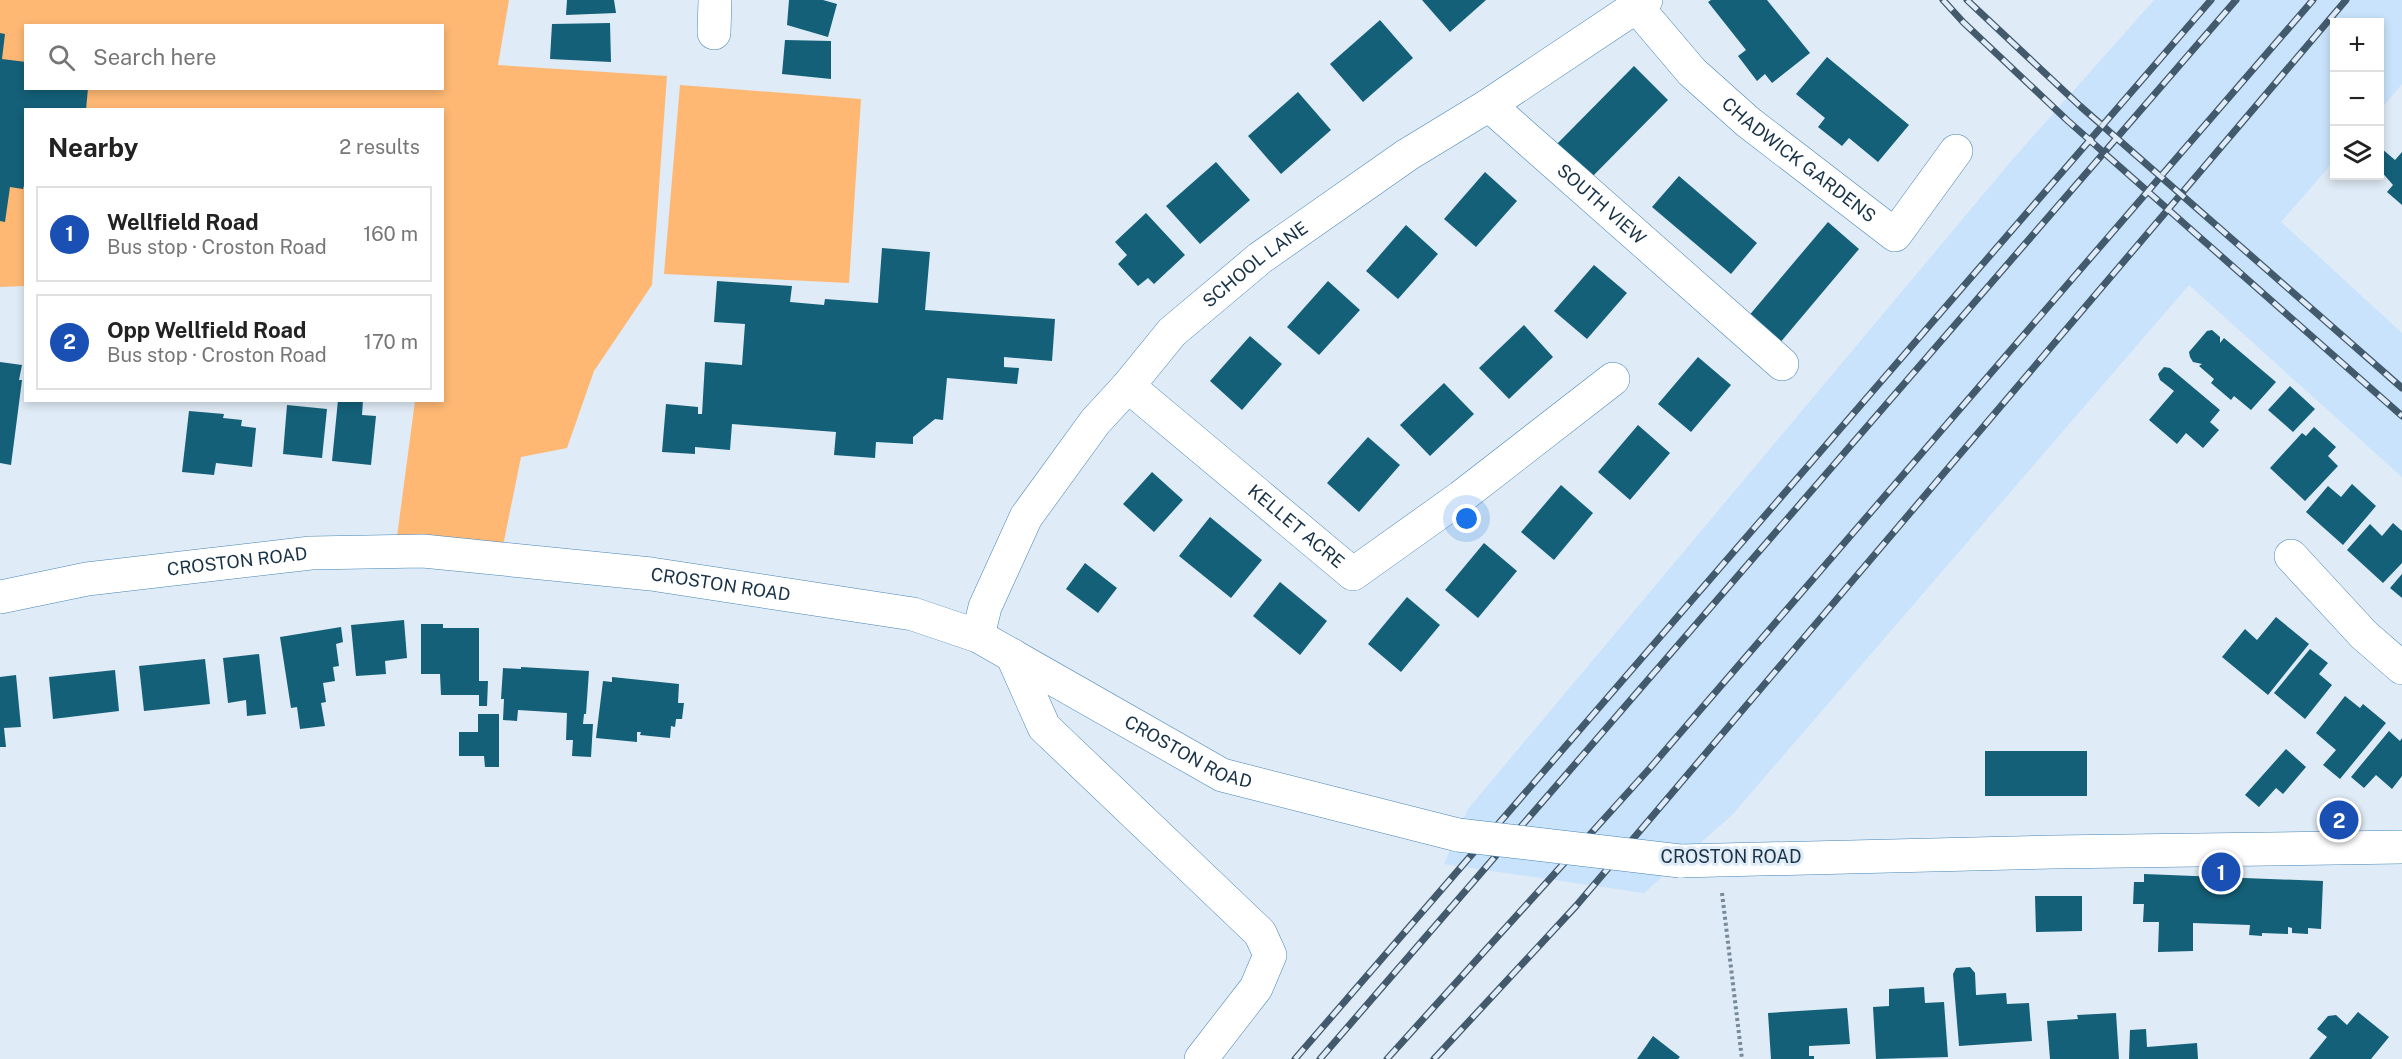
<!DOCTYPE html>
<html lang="en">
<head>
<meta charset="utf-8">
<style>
  :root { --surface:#fff; --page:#f6f6f6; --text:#222; --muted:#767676; --line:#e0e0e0; --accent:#db2777 }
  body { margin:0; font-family:"Public Sans",sans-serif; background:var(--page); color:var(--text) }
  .controls { position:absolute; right:18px; top:18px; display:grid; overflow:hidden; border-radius:0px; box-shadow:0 3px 9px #0003 }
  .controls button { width:54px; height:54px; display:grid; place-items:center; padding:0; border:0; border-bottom:2px solid var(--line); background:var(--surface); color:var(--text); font:30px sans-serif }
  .you { position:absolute; left:1467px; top:519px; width:21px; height:21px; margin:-15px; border:4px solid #fff; border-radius:50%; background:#1a73e8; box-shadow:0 0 0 9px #1a73e833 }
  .badge { display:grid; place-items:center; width:39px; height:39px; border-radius:50%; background:var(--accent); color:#fff; font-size:20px; font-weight:700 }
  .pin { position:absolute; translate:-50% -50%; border:3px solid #fff; box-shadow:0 2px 6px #0006 }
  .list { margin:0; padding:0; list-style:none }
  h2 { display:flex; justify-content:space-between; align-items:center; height:78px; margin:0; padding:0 24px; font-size:26px }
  h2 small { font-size:20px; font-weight:400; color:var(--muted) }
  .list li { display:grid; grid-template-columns:39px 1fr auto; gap:18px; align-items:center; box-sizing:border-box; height:96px; margin:0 12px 12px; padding:0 12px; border:2px solid var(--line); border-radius:0px }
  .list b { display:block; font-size:22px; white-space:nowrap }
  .list p { margin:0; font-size:20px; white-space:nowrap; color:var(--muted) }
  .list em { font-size:20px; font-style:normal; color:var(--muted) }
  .icon { flex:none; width:33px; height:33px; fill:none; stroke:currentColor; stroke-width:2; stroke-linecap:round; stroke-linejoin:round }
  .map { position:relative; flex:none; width:2402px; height:1059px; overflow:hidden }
  .search { position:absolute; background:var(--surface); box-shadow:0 3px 9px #0003; left:24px; top:24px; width:420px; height:66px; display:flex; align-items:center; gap:15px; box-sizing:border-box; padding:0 21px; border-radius:0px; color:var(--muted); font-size:22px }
  .panel { position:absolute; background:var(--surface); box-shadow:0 3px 9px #0003; left:24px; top:108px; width:420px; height:294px; border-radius:0px }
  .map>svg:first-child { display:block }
  .built { fill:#c8e3fb }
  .green { fill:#feb874; fill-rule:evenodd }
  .building { fill:#146078 }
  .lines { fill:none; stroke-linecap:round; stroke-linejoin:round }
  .minor-casing { stroke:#4785b6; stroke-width:34 }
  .path { stroke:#768a9a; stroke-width:4; stroke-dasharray:3 3; stroke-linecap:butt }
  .minor { stroke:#fff; stroke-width:33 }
  .rail-casing { stroke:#435a6d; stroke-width:7 }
  .rail { stroke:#dfebf6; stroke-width:4.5; stroke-dasharray:14; stroke-linecap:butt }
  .minor-bridge-casing { stroke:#4785b6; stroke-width:34; stroke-linecap:butt }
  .minor-bridge { stroke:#fff; stroke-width:33 }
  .labels { text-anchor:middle; stroke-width:6; stroke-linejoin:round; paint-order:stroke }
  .street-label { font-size:18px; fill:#183247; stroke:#dfebf6 }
</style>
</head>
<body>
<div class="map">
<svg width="2402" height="1059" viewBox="0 0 2402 1059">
  <rect width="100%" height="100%" fill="#dfebf6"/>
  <polygon class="built" points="2154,0 2402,0 2402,84 2380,110 2380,22 2334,22 2334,161 2281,222 2402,333 2402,477 2189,285 1732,815 1644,893 1444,864 1468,809 2013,159"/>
  <g class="green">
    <path d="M0,0H509L498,65L667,76L652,285L594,371L567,448L521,457L503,546L396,544L415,401L442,400V110H26L25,286L0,287ZM26,26H442V88H26Z"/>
    <polygon points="680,85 861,99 849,283 664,274"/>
  </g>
  <g class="building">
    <polygon points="567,0 614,0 616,13 566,15"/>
    <polygon points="789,0 823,0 837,4 828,37 787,25"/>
    <polygon points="1422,0 1486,0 1450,32"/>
    <polygon points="1711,0 1767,0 1810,53 1772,83 1765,74 1757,81 1738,56 1746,50 1708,2"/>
    <polygon points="1380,20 1413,58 1363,102 1330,64"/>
    <polygon points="610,23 611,62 550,59 552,24"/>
    <polygon points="0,33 5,34 2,59 26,62 26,88 88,88 86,110 26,110 26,178 23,189 10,187 5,222 0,221"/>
    <polygon points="785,40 831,41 831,79 782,74"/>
    <polygon points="1827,57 1909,125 1878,162 1849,138 1842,146 1818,127 1825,118 1796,94"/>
    <polygon points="1634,66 1668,100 1588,181 1553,148"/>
    <polygon points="1298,92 1331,130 1281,174 1248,136"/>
    <polygon points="2381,148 2395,160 2402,152 2402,205 2387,192 2393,185 2380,170"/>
    <polygon points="1216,162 1250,200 1200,244 1166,206"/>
    <polygon points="1485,172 1517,201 1476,247 1444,219"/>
    <polygon points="1679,176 1757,243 1731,274 1652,207"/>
    <polygon points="1146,213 1185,255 1154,284 1148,278 1138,286 1118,264 1127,255 1115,242"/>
    <polygon points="1828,222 1859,249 1779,344 1747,318"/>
    <polygon points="1406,225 1438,254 1398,299 1366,271"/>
    <polygon points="882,248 930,252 925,310 1055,319 1052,361 1004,357 1004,367 1019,368 1017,384 947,378 943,420 935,419 913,437 913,444 876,442 875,458 834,455 836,432 732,424 730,450 695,447 695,454 662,452 666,404 698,407 698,414 702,414 705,362 742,365 745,324 714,322 717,281 792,286 790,302 824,305 825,299 878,303"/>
    <polygon points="1594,265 1627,293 1587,339 1554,311"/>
    <polygon points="1328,281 1360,310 1319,355 1287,327"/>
    <polygon points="1524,325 1553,357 1509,399 1479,368"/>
    <polygon points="2212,330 2220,337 2220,343 2224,338 2276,382 2251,410 2234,396 2231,400 2211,383 2214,379 2199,366 2202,364 2193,362 2190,357 2189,352 2207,331"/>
    <polygon points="1250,336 1282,364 1242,410 1210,381"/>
    <polygon points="1698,357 1731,385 1691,432 1658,404"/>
    <polygon points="0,362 22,365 19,380 22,380 11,465 0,463"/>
    <polygon points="2164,367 2170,368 2220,410 2210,422 2219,430 2203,448 2186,433 2177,444 2149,420 2174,391 2160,380 2158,374"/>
    <polygon points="1444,383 1474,414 1430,456 1400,425"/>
    <polygon points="2290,386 2315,409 2293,432 2268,410"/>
    <polygon points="338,400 363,400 362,415 376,416 371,465 332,461"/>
    <polygon points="287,405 327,409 322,458 283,454"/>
    <polygon points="189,411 224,414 223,418 242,420 241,426 256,428 252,467 216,463 214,475 182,472"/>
    <polygon points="1638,425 1670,453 1630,500 1598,472"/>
    <polygon points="2314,427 2336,447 2328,456 2338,466 2305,501 2270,468 2302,433 2306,436"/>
    <polygon points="1368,437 1400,465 1359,512 1327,483"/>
    <polygon points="1152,472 1183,500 1154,532 1123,504"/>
    <polygon points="2352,484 2376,506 2343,545 2306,512 2328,486 2341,497"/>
    <polygon points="1561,485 1593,513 1554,560 1521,532"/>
    <polygon points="1210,517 1262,560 1231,598 1179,556"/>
    <polygon points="2393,523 2402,531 2402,563 2383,583 2347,550 2370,524 2382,536"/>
    <polygon points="1484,543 1517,571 1478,618 1445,590"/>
    <polygon points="1085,563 1117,588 1098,613 1066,589"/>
    <polygon points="2402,574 2402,598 2390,588"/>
    <polygon points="1280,582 1327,621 1300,655 1253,616"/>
    <polygon points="1407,597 1440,625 1401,672 1368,644"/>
    <polygon points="2276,617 2309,644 2268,695 2222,657 2245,629 2257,640"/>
    <polygon points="404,620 407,658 385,661 386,674 356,676 351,625"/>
    <polygon points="421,624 443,624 443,628 479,628 479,681 488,681 487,706 479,706 479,695 441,695 440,674 421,674"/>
    <polygon points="341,627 343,642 336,644 339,666 333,667 335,681 323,683 326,702 321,703 325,726 300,729 297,707 291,708 280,637"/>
    <polygon points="2310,649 2328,663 2319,674 2332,685 2305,719 2274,693"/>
    <polygon points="259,654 266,714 247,716 246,700 228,703 223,658"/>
    <polygon points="205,659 210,704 144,711 139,666"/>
    <polygon points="521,667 589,671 586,714 584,714 583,724 593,724 591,757 572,756 573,740 566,740 567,713 518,710 517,721 503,720 504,699 501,699 503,668 521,669"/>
    <polygon points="115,670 119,711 53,719 49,677"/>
    <polygon points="16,675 21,727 4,728 6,747 0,747 0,677"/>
    <polygon points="612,677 679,684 678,703 684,703 682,719 676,719 675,727 671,726 670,738 640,735 641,732 637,732 637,742 596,738 603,681 612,682"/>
    <polygon points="2345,696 2360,708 2363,704 2386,723 2340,779 2323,765 2336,750 2316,733"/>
    <polygon points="478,714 499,714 499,767 485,767 484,756 459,756 459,732 478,732"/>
    <polygon points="2389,731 2400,741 2402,738 2402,776 2392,789 2376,775 2364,788 2351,777"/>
    <polygon points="2286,749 2306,767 2283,794 2276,788 2259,807 2245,795"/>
    <rect x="1985" y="751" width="102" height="45"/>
    <polygon points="2144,874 2323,881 2321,929 2308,928 2308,934 2292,933 2292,928 2288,927 2288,934 2262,933 2262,936 2249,935 2250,925 2193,923 2193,951 2158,952 2159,922 2143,922 2144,904 2133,904 2134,882 2144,882"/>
    <polygon points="2035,896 2082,896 2082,931 2036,932"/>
    <polygon points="1970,967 1975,973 1976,995 2006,993 2007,1004 2029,1003 2032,1041 1959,1046 1953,974 1956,968"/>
    <polygon points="1924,987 1925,1003 1944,1002 1948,1057 1876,1059 1873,1007 1889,1006 1889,989"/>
    <polygon points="1847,1008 1850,1044 1809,1046 1809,1056 1814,1056 1814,1059 1771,1059 1768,1013"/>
    <polygon points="2358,1012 2389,1037 2371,1059 2309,1059 2327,1037 2317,1029 2328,1016 2336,1015 2347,1025"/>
    <polygon points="2116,1013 2119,1059 2050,1059 2047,1021 2078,1019 2077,1015"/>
    <polygon points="2146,1029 2147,1047 2197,1043 2198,1059 2129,1059 2130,1030"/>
    <polygon points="1653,1036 1680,1057 1678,1059 1637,1059"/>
  </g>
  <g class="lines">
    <defs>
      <g id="minor">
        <path id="s1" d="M1636,6L1692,72L1748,122L1895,235L1956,151"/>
        <polyline points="714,33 715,0"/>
        <path id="s2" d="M1489,105L1782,364"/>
        <path id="s3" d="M1128,386L1353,574L1461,497L1613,379"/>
        <polyline points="2291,556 2364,635 2402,668"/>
        <path id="s4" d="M0,597L87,579L311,553L423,551L651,574L913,614L978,636L1222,775L1458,835"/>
        <path id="s5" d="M978,636L985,607L1026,517L1095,422L1128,386L1172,332L1260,258L1407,155L1489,105L1646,0"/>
        <polyline points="1012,655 1044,727 1260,933 1270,955 1256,988 1201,1059"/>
        <polyline points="1680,861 2053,852 2402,847"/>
      </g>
    </defs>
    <use href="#minor" class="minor-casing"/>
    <polyline class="path" points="1722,893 1742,1059"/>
    <use href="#minor" class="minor"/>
    <defs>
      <g id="rail">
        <polyline points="1943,0 1963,22 2068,121 2402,416"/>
        <polyline points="1967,0 2080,106 2402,388"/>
        <polyline points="1295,1059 2211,0"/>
        <polyline points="1320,1059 2236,0"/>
        <polyline points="1387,1059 1650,768 2313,0"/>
        <polyline points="1434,1059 1576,906 2346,0"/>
      </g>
    </defs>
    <use href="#rail" class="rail-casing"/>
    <use href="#rail" class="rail"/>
    <defs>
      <polyline id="minor-bridge" points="1458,835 1680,861"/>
    </defs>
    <use href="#minor-bridge" class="minor-bridge-casing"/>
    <use href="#minor-bridge" class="minor-bridge"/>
  </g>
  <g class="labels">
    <g class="street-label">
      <text dy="6" stroke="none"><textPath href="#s1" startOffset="225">CHADWICK GARDENS</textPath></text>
      <text dy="6" stroke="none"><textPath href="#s2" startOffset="150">SOUTH VIEW</textPath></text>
      <text dy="6" stroke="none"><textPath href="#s5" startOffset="472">SCHOOL LANE</textPath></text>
      <text dy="6" stroke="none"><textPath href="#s3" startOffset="219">KELLET ACRE</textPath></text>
      <text dy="6" stroke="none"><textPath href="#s4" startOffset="240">CROSTON ROAD</textPath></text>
      <text dy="6" stroke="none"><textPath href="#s4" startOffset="726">CROSTON ROAD</textPath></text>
      <text dy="6" stroke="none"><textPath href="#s4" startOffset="1230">CROSTON ROAD</textPath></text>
      <text x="1731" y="863">CROSTON ROAD</text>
    </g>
  </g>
</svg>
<div class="controls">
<button>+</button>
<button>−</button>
<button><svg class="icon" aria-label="layers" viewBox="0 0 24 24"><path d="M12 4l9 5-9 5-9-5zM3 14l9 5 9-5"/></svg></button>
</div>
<div class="you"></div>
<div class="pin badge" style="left:2221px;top:872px;background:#1a4fb4">1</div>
<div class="pin badge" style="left:2339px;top:820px;background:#1a4fb4">2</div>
<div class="search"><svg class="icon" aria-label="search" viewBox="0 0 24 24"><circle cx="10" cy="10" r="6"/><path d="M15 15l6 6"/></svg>Search here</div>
<section class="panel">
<h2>Nearby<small>2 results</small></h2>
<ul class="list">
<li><span class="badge" style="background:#1a4fb4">1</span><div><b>Wellfield Road</b><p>Bus stop · Croston Road</p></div><em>160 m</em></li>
<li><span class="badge" style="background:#1a4fb4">2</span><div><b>Opp Wellfield Road</b><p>Bus stop · Croston Road</p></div><em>170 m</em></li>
</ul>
</section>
</div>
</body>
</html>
